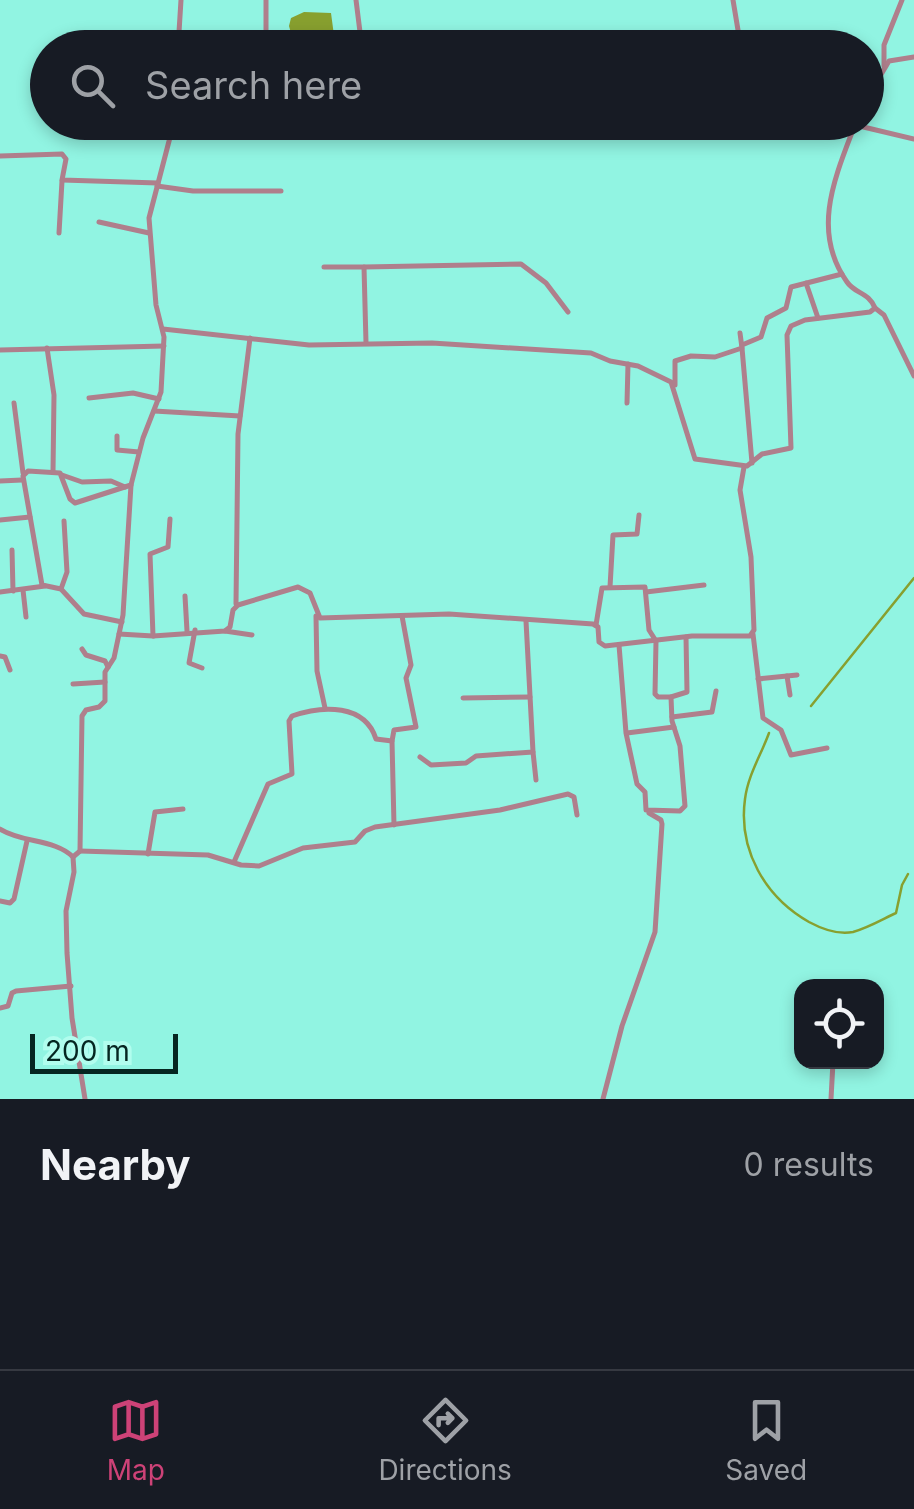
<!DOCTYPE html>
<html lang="en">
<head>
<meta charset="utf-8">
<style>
  :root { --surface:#171b24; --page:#20242c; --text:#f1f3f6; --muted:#9ea1a6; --line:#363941; --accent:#cd4277 }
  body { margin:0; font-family:Inter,sans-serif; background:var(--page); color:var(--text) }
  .controls { position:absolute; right:30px; bottom:30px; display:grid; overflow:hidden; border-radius:20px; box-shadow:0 5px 15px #0003 }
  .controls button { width:90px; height:90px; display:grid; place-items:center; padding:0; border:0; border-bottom:2px solid var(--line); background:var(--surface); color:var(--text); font:50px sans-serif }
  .scale { position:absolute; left:30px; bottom:25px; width:148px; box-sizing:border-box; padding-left:10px; border:5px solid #052621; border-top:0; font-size:28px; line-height:35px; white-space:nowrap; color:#052621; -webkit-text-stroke:8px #b1fdee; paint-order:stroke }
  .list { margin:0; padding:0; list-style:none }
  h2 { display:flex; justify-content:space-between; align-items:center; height:130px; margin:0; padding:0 40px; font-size:42px }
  h2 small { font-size:32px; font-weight:400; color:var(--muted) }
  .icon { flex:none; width:55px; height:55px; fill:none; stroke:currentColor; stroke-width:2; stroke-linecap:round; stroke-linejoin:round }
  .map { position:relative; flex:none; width:914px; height:1099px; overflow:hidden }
  .search { position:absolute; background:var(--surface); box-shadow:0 5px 15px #0003; left:30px; right:30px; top:30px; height:110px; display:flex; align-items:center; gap:25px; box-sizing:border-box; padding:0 35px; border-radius:55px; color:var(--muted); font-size:38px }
  .sheet { height:270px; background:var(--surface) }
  nav { display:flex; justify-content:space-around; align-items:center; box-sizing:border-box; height:140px; border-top:2px solid var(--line); background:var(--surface); font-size:28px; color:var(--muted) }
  nav a { display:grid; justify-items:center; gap:5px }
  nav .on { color:var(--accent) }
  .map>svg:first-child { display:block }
  .water { fill:#88a02f }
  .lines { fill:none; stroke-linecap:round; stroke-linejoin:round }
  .stream { stroke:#88a02f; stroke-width:2.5 }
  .street { stroke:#af7f8c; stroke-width:5 }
</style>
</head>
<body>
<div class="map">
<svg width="914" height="1099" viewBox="0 0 914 1099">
  <rect width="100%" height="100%" fill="#91f4e2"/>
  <polygon class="water" points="304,12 331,13 335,43 345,47 295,47 289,26 291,18"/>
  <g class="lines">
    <g class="stream">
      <polyline points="811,706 914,578"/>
      <path d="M769,733C761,755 748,775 745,799C738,850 765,897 809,922C822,929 838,935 853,932C868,928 883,919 896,913L902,885L908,874"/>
    </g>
    <g class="street">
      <polyline points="356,0 362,48"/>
      <polyline points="733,0 741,48"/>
      <polyline points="178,48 181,0"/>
      <polyline points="266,48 266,0"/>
      <polyline points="884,66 884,45 902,0"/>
      <polyline points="866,100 889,61 914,57"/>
      <polyline points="796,122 855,125 914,139"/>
      <polyline points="0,156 62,154 66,159 62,180 158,183"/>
      <polyline points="157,186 193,191 281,191"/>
      <polyline points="99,222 149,233"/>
      <polyline points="59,233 62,181"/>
      <polyline points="324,267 364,267 366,343"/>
      <polyline points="364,267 521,264 546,283 568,312"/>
      <polyline points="806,283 818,318"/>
      <polyline points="875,308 884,315 914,376"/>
      <path d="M163,329L309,345L432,343L591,353L610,361L638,366L671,382L695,459L747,466L762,454L791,448L787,335L791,326L805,320L870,312L875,308C869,292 855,294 847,282C810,230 836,175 856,122"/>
      <polyline points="742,345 761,337 767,318 786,308 791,287 842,274"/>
      <polyline points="47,348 54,395 53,472"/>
      <polyline points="742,348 752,463"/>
      <polyline points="0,350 164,346"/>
      <polyline points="675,385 675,361 691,356 715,357 742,348 740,333"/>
      <polyline points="89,398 133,393 159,399"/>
      <polyline points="14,403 23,473"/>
      <polyline points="627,403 628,364"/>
      <polyline points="154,411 240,416"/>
      <polyline points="117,436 117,450 139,452"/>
      <polyline points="62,475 82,482 111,481 125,487"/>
      <polyline points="0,481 22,480"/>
      <polyline points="0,520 30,517"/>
      <polyline points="12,550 13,591"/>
      <polyline points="610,587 613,535 637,534 639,515"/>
      <polyline points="61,589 67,572 64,521"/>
      <polyline points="23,590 26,617"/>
      <polyline points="0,592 45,586"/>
      <polyline points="646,592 704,585"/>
      <polyline points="185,596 187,631"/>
      <polyline points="236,604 238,434 250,338"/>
      <polyline points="316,616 317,671 325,708"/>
      <polyline points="122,622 84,614 61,589 42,585 23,476 28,471 60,473 70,499 75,503 131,485"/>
      <polyline points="596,625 602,588 645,587 649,630 656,641 655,694 658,697 671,697"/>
      <polyline points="195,630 189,663 202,668"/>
      <polyline points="225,631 252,635"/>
      <polyline points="119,634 153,636 225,631 230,627 233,610 238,605 298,587 310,593 320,618 449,614 593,624 598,627 599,642 605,646 692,636 750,636 754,630 751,557 740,490 744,467"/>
      <polyline points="753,634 763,718 781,730 791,755 827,748"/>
      <polyline points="153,636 150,554 168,547 170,519"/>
      <polyline points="619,645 626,733 637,784 645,792 646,810 680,811 685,806 680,746 672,721 671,697 687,692 686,637"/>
      <polyline points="82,649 86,655 105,661 108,667"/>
      <polyline points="0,656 5,657 10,670"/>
      <polyline points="787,676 790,695"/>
      <polyline points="758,679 797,675"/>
      <polyline points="73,684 105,682"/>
      <polyline points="463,698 530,697"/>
      <polyline points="672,717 712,712 716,691"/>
      <polyline points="627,733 674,727"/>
      <polyline points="392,741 394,825"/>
      <polyline points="533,752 536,780"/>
      <polyline points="420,757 431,765 466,763 476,756 533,752 526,621"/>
      <path d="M0,829C22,843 55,839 73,857L74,872L66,911L67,953L72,1018L85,1099"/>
      <polyline points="80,851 208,855 241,865 259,866 303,848 355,842 365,831 375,827 500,810 568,794 574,797 577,815"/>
      <polyline points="148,854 155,812 183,809"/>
      <polyline points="73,857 80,851 82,716 86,710 99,707 105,701 105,672 114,658 123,615 131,485 143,438 161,392 164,337 156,305 149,218 174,122"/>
      <path d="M234,862L268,784L292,774L289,721L292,716C323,705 365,704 376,739L392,741L394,730L416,727L406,678L411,665L402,616"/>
      <polyline points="0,901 10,903 14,899 27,841"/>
      <polyline points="0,1008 8,1006 12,993 16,991 71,986"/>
      <polyline points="603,1099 622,1026 655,932 662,824 661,820 649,813"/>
      <polyline points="831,1099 833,1062"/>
    </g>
  </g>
</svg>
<div class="controls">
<button><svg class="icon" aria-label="locate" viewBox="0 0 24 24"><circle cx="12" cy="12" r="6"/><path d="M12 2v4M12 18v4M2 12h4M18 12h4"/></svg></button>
</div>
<div class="scale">200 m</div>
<div class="search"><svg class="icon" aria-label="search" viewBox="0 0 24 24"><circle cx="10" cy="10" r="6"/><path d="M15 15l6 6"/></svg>Search here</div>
</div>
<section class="sheet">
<h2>Nearby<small>0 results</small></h2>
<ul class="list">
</ul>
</section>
<nav>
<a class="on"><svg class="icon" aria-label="map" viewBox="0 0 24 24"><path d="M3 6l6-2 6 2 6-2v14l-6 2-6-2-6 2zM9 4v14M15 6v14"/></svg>Map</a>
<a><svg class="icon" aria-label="directions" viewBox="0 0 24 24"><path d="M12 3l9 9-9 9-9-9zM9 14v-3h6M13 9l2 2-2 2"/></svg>Directions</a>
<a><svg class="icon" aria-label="saved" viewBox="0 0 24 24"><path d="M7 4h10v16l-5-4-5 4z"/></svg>Saved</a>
</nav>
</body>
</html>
